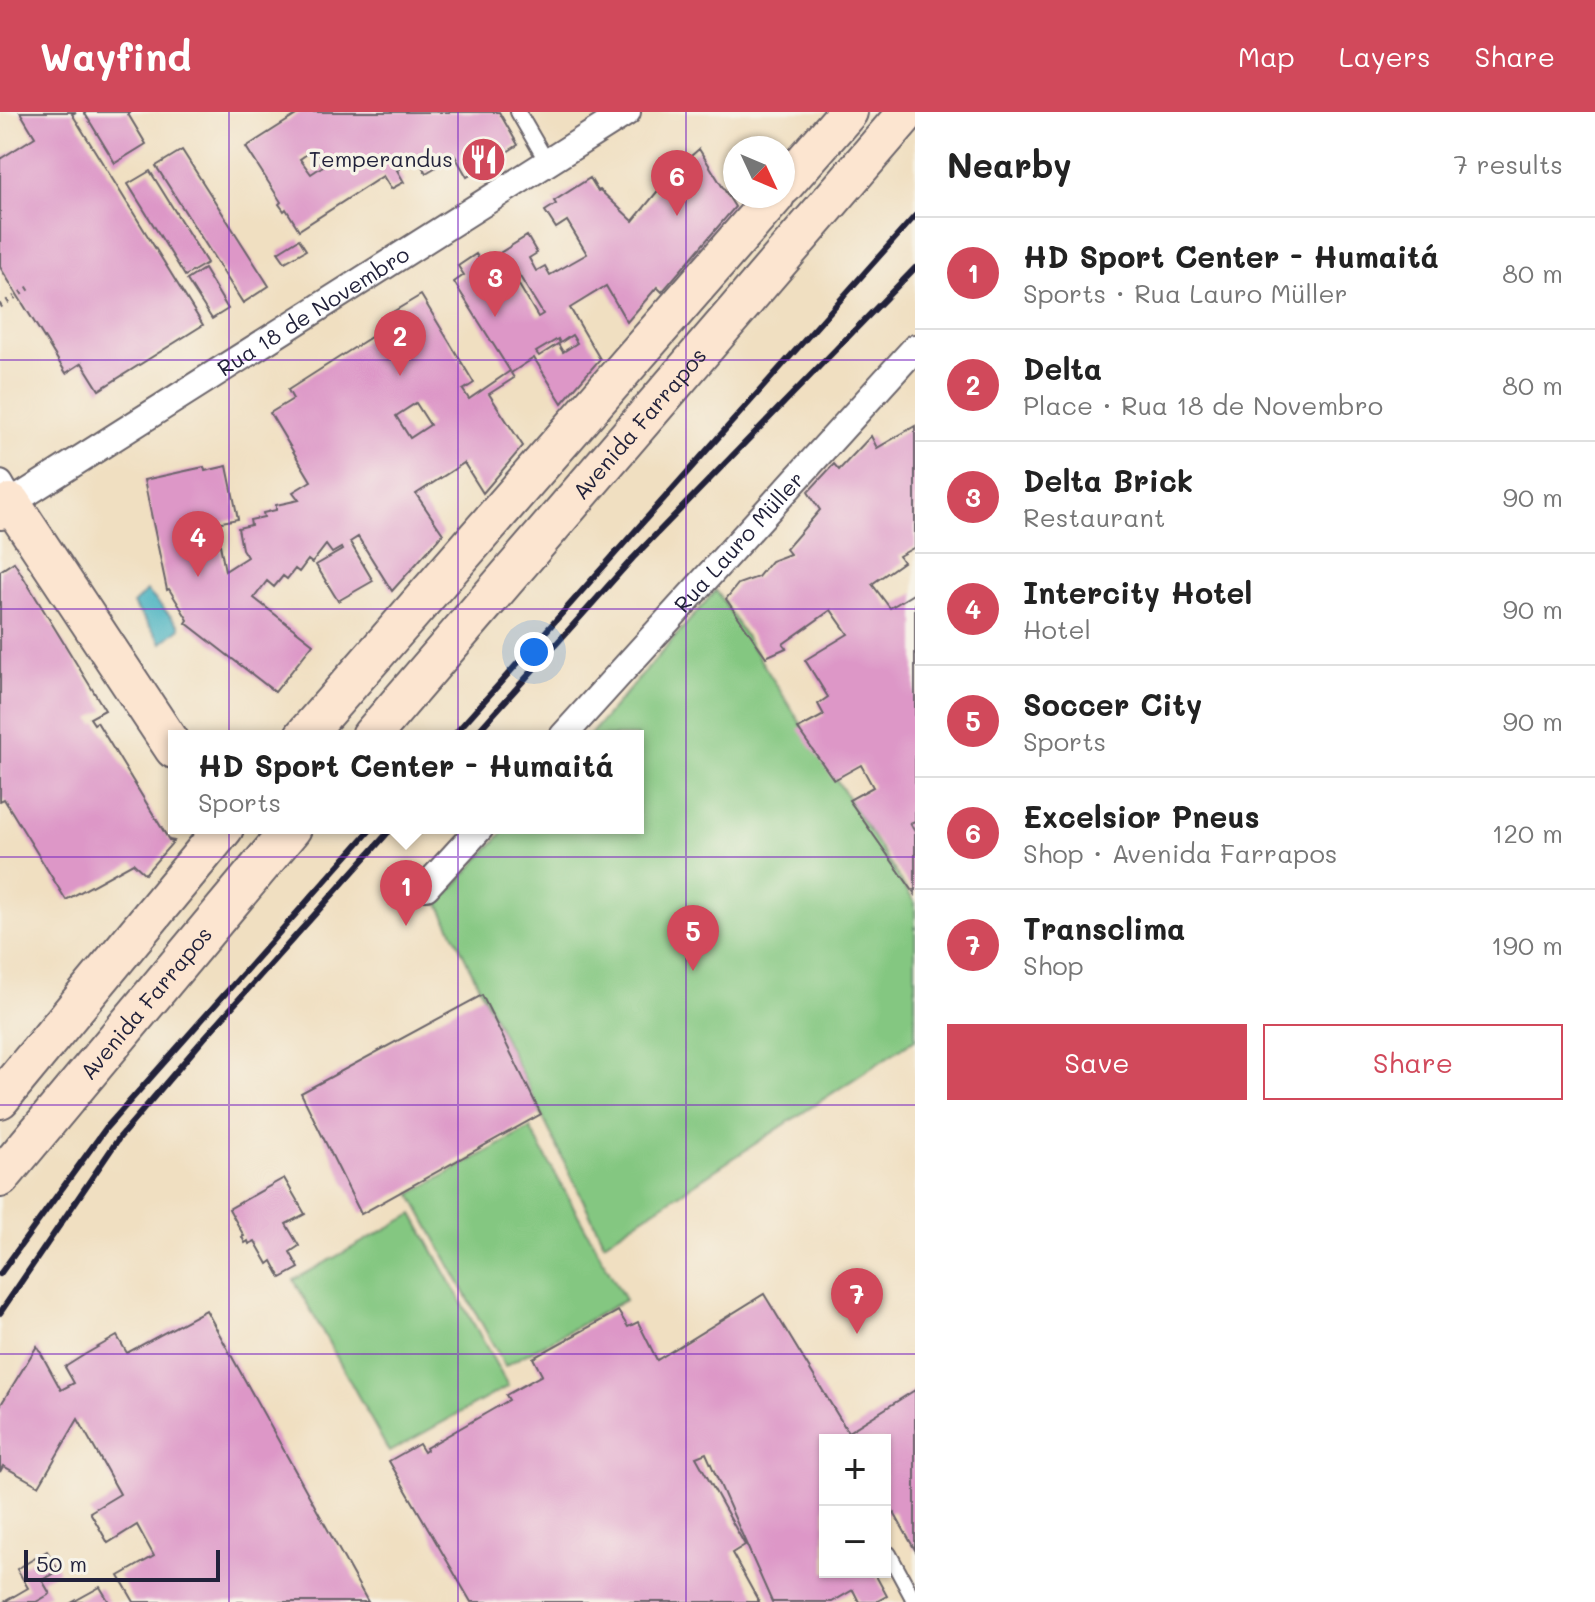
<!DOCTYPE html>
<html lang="en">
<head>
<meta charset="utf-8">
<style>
  :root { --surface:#fff; --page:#f2f2f2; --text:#222; --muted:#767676; --line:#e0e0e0; --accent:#d1495b }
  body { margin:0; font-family:Mali,sans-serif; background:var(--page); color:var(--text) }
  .controls { position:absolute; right:24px; bottom:24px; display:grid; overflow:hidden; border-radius:0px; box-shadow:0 2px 6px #0004 }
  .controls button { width:72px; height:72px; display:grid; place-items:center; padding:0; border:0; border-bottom:2px solid var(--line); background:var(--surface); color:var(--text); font:40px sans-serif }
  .compass { position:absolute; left:723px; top:24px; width:72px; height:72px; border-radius:50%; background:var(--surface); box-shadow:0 2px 6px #0004; rotate:134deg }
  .scale { position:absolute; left:24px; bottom:20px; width:196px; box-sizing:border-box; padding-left:8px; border:4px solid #22223b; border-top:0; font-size:22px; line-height:28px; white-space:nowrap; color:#22223b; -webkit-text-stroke:6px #f7f3e8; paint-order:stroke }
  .you { position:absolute; left:534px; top:540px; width:28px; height:28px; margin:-20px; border:6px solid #fff; border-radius:50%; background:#1a73e8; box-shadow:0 0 0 12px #1a73e833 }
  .badge { display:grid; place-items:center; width:52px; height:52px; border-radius:50%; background:var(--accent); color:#fff; font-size:26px; font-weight:700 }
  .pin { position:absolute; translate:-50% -66px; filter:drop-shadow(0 2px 4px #0008) }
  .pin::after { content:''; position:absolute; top:42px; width:28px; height:24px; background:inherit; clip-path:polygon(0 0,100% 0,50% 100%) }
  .popup { position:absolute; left:168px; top:618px; width:476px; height:104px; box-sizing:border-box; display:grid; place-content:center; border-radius:0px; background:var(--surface); filter:drop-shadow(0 2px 6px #0005); font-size:26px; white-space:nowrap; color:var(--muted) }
  .popup b { font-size:30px; color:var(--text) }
  .popup::after { content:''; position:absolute; left:50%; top:100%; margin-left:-16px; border:16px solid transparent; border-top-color:var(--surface) }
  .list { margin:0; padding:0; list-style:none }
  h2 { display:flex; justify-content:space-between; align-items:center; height:104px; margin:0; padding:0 32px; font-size:34px }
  h2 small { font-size:26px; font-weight:400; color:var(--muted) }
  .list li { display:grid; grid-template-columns:52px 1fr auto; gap:24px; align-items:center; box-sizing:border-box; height:112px; padding:0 32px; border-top:2px solid var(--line) }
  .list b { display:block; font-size:30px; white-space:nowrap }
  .list p { margin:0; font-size:26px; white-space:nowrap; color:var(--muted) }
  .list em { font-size:26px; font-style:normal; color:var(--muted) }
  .actions { display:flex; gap:16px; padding:24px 32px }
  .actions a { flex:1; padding:18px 0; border:2px solid var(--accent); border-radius:0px; text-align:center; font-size:28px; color:var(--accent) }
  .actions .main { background:var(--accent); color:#fff }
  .map { position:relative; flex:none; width:915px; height:1490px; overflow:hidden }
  header { display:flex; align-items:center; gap:48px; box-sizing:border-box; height:112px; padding:0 40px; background:var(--accent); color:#fff }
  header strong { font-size:38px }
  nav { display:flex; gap:44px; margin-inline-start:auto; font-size:28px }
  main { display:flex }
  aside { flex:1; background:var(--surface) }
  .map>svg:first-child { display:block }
  .green { fill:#84c781; stroke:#53745e; stroke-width:2 }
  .water { fill:#42b0bf; stroke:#32697d; stroke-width:2 }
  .building { fill:#dd97c7; fill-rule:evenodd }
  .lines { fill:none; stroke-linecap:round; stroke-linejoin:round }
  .lane-casing { stroke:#6a646a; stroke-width:18 }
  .street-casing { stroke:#6a646a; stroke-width:30 }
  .secondary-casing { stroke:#6a646a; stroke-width:42 }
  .path { stroke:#6a646a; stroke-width:5; stroke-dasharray:2 6; stroke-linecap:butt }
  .lane { stroke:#fff; stroke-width:14 }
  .street { stroke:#fff; stroke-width:26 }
  .secondary { stroke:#fce5d0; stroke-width:38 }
  .rail { stroke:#22223b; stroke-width:6 }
  .grid { fill:none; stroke:#7b2cbf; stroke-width:2; stroke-opacity:0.55 }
  .labels { text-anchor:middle; stroke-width:7; stroke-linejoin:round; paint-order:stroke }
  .poi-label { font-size:22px; fill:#22223b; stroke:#f7f3e8; text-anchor:end }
  .street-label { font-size:22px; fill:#22223b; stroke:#f7f3e8 }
</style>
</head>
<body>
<header>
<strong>Wayfind</strong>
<nav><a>Map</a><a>Layers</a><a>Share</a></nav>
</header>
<main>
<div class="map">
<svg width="915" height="1490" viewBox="0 0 915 1490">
  <rect width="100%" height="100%" fill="#f7f3e8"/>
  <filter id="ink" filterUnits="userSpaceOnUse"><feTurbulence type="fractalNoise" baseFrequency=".0125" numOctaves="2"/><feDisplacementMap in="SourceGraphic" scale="16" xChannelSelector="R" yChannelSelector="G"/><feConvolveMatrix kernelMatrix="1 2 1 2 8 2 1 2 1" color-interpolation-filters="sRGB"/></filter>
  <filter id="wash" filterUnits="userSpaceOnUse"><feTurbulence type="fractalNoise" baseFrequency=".006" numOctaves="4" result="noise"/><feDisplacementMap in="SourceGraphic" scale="32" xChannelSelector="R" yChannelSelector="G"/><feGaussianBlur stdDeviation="1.8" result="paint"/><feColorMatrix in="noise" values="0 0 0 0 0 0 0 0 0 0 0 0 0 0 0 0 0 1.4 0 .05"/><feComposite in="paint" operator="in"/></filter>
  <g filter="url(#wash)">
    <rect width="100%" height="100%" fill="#f0dfc1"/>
    <g class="green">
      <polygon points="716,478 915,791 915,927 604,1131 439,792 507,716 638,716 638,624 589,624"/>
      <polygon points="530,1016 625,1188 505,1254 411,1082"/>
      <polygon points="413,1102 508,1274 389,1340 294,1168"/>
    </g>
    <polygon class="water" points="147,479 179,513 180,516 162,531 133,492"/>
    <g id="blocks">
      <g class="building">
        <polygon points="20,0 76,0 72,2 203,213 99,278 82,251 66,261 0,155 0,47 35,25"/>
        <polygon points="84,0 131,0 128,2 146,32 115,51"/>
        <path d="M301,0H499L518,33L467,65L455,44L426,61L417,46L397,58L404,70L391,77L383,64L299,118L286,97L284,99L279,92L281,90L246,35ZM313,38L323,54L311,62L300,47Z"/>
        <path d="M699,37L735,95L662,180L657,175L627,210L606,174L570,196L600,247L562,291L534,246L511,261L514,266L489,282L523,334L483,381L464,351L416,382L443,422L392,479L358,425L350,430L373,469L338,489L316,453L342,438L341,436L332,441L326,433L312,451L308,448L299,460L295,457L287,467L283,464L274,475L267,469L254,486L313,532L275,580L186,511L188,508L169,477L167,478L144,368L204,355L205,359L227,354L238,407L216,411L225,459L247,445L242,437L238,416L251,413L250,408L264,405L263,401L276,398V393L299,388L293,380L311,369L270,301L293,287L288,278L396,209L391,201L421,183L474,271L463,278L469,287L510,259L454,170L464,163L458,154L476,142L482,152L527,124L537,141L529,146L536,159L545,154L550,163L587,142L567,109L556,116L545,99L556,92L554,89L590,66L598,79L600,78L633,109L675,58ZM517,160L537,192L543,202L538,205L513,163ZM572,223L577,231L563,240L558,232L539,244L536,240L558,227L560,231ZM416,291L430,313L410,326L396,304Z"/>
        <polygon points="182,38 269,174 243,191 156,54"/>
        <polygon points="150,59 207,151 185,164 128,72"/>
        <polygon points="299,127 306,138 285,150 278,140"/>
        <polygon points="204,157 228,197 212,207 187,168"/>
        <polygon points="915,314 915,435 899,444 903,450 872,472 890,496 915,481 915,709 910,711 915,720 915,782 849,688 873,675 861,653 834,668 798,617 824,603 818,592 828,585 805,548 848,522 831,498 783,532 786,536 766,545 726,487 738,472 758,465 771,449 790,442 786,437 820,398 808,380 834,352 839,358 871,324 877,336"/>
        <polygon points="14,450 105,598 90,606 94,612 97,610 169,728 174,729 145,762 133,751 66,788 4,687 0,689 0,459"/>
        <polygon points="482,883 541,1002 361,1102 301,981"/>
        <polygon points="284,1066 305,1102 286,1112 299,1134 290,1140 299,1156 281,1166 272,1149 268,1152 255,1129 249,1132 248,1129 245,1131 242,1125 244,1124 229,1097"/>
        <polygon points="764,1182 848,1320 915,1278 915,1438 893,1399 885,1403 885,1328 825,1328 825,1460 884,1460 876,1464 887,1484 876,1490 859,1490 853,1478 832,1490 772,1490 706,1341 696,1345 745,1433 732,1441 759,1490 471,1490 389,1349 419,1332 424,1340 427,1338 426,1336 509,1288 506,1283 542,1263 533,1246 618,1199 628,1215 638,1210 657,1248"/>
        <polygon points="206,1198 368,1490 134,1490 119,1464 154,1444 137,1413 108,1431 90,1400 120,1382 78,1307 39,1374 3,1354 0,1360 0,1294 37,1234 61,1278 74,1271 65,1255 84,1243 117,1224 127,1241"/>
        <polygon points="47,1439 59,1459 42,1468 50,1482 36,1490 4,1490 28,1476 17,1457"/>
        <polygon points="100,1475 109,1490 73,1490"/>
      </g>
    </g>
  </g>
  <g filter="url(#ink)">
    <use href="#blocks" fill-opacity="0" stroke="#6a646a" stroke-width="2"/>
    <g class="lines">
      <defs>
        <g id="lane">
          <polyline points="518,0 547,50"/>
          <polyline points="889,1442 915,1490"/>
        </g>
        <g id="street">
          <path id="s1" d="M0,372L11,391L627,0"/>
          <path id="s2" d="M563,624L915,236"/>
          <polyline points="426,775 480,716"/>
        </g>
        <g id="secondary">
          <polyline points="783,74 848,0"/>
          <polyline points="0,398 11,391 174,637"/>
          <polyline points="304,624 775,84"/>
          <path id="s3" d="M371,624L907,0"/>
          <polyline points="0,987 224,716"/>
          <path id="s4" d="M0,1066L292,716"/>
        </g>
      </defs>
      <use href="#lane" class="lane-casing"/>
      <use href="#street" class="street-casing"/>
      <use href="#secondary" class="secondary-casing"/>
      <polyline class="path" points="0,194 34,173"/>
      <use href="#lane" class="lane"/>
      <use href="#street" class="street"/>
      <use href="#secondary" class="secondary"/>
      <g class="rail">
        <polyline points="453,624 915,104"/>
        <polyline points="474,624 633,446 915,156"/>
        <polyline points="0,1162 106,1016 372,716"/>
        <polyline points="0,1201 119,1026 207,923 392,716"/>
      </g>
    </g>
  </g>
  <path class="grid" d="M229,0V1490M458,0V1490M686,0V1490M0,248H915M0,497H915M0,745H915M0,993H915M0,1242H915"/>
  <defs>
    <symbol id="restaurant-disc" viewBox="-11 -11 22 22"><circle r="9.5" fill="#d1495b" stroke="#f7f3e8"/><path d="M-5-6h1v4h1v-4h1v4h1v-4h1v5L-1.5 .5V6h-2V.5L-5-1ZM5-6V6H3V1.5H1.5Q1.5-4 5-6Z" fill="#fff"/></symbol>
  </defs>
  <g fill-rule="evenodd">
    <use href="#restaurant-disc" x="458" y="22" width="51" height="51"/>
  </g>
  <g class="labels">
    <g class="poi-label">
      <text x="453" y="55">Temperandus</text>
    </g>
    <g class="street-label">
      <text dy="8" stroke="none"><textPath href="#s1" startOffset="380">Rua 18 de Novembro</textPath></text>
      <text dy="8" stroke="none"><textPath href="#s3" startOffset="412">Avenida Farrapos</textPath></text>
      <text dy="8" stroke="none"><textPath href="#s2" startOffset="262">Rua Lauro Müller</textPath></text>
      <text dy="8" stroke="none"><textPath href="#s4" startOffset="228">Avenida Farrapos</textPath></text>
    </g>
  </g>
</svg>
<div class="controls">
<button>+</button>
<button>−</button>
</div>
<svg class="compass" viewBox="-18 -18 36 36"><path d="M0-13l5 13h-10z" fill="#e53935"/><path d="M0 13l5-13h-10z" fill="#767676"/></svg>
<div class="scale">50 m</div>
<div class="you"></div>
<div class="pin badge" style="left:406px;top:814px">1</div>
<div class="popup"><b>HD Sport Center - Humaitá</b>Sports</div>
<div class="pin badge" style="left:400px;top:264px">2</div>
<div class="pin badge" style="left:495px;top:205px">3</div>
<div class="pin badge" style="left:198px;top:465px">4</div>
<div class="pin badge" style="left:693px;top:859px">5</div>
<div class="pin badge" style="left:677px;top:104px">6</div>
<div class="pin badge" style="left:857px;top:1222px">7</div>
</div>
<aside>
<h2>Nearby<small>7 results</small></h2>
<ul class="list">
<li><span class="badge">1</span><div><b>HD Sport Center - Humaitá</b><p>Sports · Rua Lauro Müller</p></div><em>80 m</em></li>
<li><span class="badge">2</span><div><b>Delta</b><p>Place · Rua 18 de Novembro</p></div><em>80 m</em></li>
<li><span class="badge">3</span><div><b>Delta Brick</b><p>Restaurant</p></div><em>90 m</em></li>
<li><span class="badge">4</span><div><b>Intercity Hotel</b><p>Hotel</p></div><em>90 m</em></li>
<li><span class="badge">5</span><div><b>Soccer City</b><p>Sports</p></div><em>90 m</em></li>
<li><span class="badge">6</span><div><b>Excelsior Pneus</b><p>Shop · Avenida Farrapos</p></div><em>120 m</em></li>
<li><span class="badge">7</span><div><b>Transclima</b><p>Shop</p></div><em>190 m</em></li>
</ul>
<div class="actions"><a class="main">Save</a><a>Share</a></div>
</aside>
</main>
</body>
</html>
